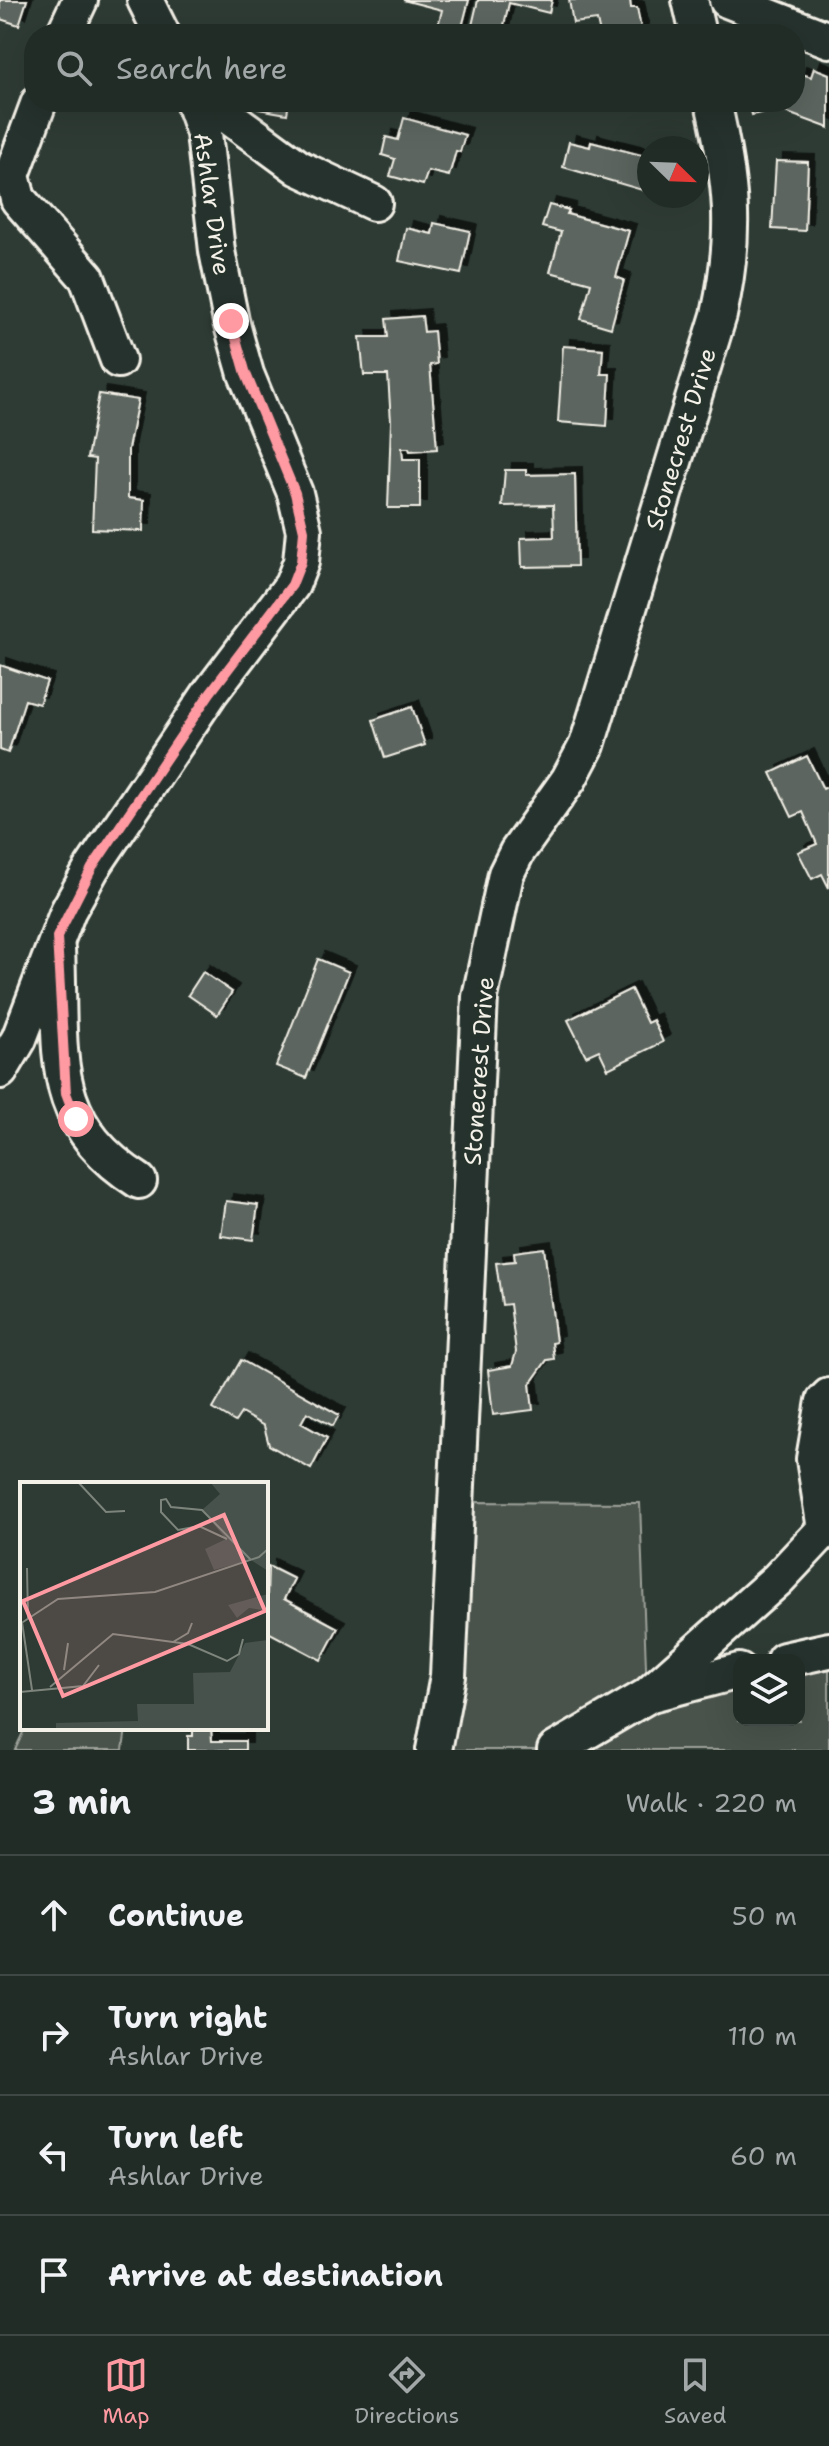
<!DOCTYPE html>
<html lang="en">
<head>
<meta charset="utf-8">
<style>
  :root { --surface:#222c27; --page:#2a342f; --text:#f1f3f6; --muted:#a2a7a7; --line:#3f4844; --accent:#ff9aa2 }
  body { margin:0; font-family:"Shantell Sans",sans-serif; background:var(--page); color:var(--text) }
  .controls { position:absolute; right:24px; bottom:24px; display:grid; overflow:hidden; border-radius:16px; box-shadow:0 8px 32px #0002 }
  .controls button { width:72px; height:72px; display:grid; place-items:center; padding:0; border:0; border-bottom:2px solid var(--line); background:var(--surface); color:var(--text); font:40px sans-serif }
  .compass { position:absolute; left:637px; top:136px; width:72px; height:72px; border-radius:50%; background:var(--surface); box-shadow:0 8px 32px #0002; rotate:113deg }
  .stop { position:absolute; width:24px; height:24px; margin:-18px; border:6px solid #ff9aa2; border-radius:50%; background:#fff }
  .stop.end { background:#ff9aa2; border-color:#fff; box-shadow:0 2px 8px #0008 }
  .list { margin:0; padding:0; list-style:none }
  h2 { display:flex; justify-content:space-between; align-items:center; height:104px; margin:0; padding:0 32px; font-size:34px }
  h2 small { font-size:26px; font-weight:400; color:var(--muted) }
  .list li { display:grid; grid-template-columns:52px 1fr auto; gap:24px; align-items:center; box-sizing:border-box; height:120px; padding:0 32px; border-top:2px solid var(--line) }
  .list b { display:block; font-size:30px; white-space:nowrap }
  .list p { margin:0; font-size:26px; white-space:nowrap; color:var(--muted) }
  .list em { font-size:26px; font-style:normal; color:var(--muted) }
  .icon { flex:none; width:44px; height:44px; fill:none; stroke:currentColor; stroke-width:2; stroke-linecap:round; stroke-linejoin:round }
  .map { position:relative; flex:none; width:829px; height:1750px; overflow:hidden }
  .search { position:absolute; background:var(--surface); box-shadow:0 8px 32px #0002; left:24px; right:24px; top:24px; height:88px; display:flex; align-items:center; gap:20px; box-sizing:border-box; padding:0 28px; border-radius:32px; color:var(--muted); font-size:30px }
  .sheet { height:584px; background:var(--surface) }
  nav { display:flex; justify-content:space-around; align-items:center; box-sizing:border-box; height:112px; border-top:2px solid var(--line); background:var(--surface); font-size:22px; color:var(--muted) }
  nav a { display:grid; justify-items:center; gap:4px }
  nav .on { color:var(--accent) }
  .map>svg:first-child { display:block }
  .green { fill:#48524c; stroke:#9ea29a; stroke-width:2 }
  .building { fill:#5c655e; stroke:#f4f1e8; stroke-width:2; filter:url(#shadow) }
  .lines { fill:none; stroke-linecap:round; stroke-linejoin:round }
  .minor-casing { stroke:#f4f1e8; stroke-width:40 }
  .minor { stroke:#26332d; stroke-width:34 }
  .route { stroke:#ff9aa2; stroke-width:10 }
  .labels { text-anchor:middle; stroke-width:7; stroke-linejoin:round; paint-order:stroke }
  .street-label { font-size:24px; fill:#f4f1e8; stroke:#26332d }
  .inset-road { fill:none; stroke:#7d847c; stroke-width:2 }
  .view { fill:#ff9aa2; fill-opacity:0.15; stroke:#ff9aa2; stroke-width:4 }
  .inset-edge { fill:none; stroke:#f4f1e8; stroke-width:4 }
</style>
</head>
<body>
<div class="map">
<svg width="829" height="1750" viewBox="0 0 829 1750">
  <defs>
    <filter id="shadow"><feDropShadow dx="7" dy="-7" stdDeviation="0" flood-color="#0009"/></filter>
  </defs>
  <rect width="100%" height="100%" fill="#2e3b34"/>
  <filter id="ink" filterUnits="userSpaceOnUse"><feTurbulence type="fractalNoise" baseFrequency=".0125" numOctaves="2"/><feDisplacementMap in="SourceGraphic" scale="16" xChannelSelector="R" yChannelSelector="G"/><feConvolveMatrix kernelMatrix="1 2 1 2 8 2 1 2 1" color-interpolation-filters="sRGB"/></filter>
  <g filter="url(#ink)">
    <g class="green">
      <polygon points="456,1502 640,1503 647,1695 739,1671 739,1720 799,1720 799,1660 829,1650 829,1750 434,1750"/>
      <polygon points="25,1728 126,1728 123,1750 15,1750"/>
    </g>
    <g class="building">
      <polygon points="0,0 27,0 19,25 0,19"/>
      <polygon points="403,0 469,0 461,31 438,26 442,10"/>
      <polygon points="478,0 552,0 549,13 509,3 502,34 470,34"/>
      <polygon points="569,0 630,0 631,8 637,8 642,34 600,34 597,20 573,23"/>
      <polygon points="814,68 829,74 829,128 777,109 752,115 749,102 795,102 799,73 811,77"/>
      <polygon points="259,102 289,102 287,114 258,109"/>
      <polygon points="404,118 465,135 460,152 456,151 449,176 428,171 423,185 390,176 395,159 382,155 386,137 398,140"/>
      <polygon points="569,142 590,147 591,142 649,157 649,192 563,167"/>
      <polygon points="776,161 808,162 805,231 772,229"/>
      <polygon points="549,205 569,210 567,214 629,231 616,277 624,280 611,328 581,319 591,283 550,272 561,232 542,227"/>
      <polygon points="434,223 470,231 461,274 399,261 406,228 432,234"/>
      <polygon points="422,316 424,332 434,331 437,364 430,365 437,449 410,451 409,448 402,448 403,459 420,459 420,508 388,508 391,422 388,375 364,375 360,337 388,337 386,319"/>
      <polygon points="563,346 603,349 601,374 610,374 607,426 558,422"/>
      <polygon points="99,394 138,400 128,449 128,498 144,500 143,531 92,529 95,459 87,458"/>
      <polygon points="505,470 526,470 526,475 575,474 577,566 522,567 521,538 554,537 553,505 502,506"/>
      <polygon points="0,665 47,681 39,704 25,700 8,753 0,750"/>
      <polygon points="412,707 425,745 385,758 373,720"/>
      <polygon points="807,756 823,789 829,786 829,888 822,874 812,879 798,852 817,844 803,812 792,817 771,773"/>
      <polygon points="318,959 349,972 306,1078 276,1066"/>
      <polygon points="203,972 232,992 217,1015 188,995"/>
      <polygon points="631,989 647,1023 653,1020 663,1042 608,1069 599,1050 586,1056 568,1020"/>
      <polygon points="226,1201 258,1205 253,1240 221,1236"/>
      <polygon points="544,1248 556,1342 552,1343 554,1359 547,1360 530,1384 533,1410 493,1415 488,1370 512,1366 516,1352 510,1304 502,1305 496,1263 515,1261 514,1252"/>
      <polygon points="241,1360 339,1415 333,1426 307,1412 301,1423 327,1438 311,1469 269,1445 264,1426 241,1413 235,1422 213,1409"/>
      <polygon points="268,1566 294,1579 284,1599 338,1628 321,1660 266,1631"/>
      <polygon points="193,1728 211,1728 212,1741 245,1741 245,1750 188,1750 188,1736 193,1736"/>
    </g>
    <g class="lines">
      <defs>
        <g id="minor">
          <polyline points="145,0 162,34"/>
          <polyline points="690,0 698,34"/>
          <polyline points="727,0 829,40"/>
          <polyline points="64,34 80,0"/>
          <polyline points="39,102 12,175 18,199 87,278 118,360"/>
          <polyline points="209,102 299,168 374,203"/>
          <path d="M57,949C62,1049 44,1121 139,1181"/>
          <polyline points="0,1071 19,1039 68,911 92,868 210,693 292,585 301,562 304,531 295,493 246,374 231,321 217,251 204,133 193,102"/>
          <polyline points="784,1660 829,1650"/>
          <polyline points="655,1693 739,1671"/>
          <path d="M434,1750L448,1676L480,997L506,874L517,852L569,779L587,745L719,315C737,233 732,184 713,102"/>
          <polyline points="555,1750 647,1696 778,1579 825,1529 814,1459 824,1401 829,1396"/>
        </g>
      </defs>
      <use href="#minor" class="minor-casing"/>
      <use href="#minor" class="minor"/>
    </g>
  </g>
  <g class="lines" filter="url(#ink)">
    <polyline class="route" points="76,1119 66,1093 57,937 92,868 210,693 292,585 301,562 304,531 295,493 246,374 231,321"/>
  </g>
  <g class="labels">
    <g class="street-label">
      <text transform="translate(212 204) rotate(82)" y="8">Ashlar Drive</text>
      <text transform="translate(681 439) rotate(-73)" y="8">Stonecrest Drive</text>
      <text transform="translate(479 1071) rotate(-86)" y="8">Stonecrest Drive</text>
    </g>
  </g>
  <g transform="translate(20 1482)">
    <rect width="248" height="248" fill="#2e3b34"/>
    <path d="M190,0H248V89L231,78L194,88L185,67L206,57L182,28L200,12ZM248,112V129L229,126L217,136L208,123ZM248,158V248H36V241L118,239L117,222H174L173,191L210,190L225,161Z" fill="#48524c"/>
    <path class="inset-road" d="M58,0L86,30L105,29M207,57L179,44L158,48L141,30V18L146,17L151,25L182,28L231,78M7,86L8,136M2,140L12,208M0,142L38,117L135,110L239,75L248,67M153,160L168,151L172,141M44,188L48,161M30,205L93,152L168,162L207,179L219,172L223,157M0,210L63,204L79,183"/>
    <path class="view" d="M204,33L245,129L43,214L3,119Z"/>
    <rect width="248" height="248" class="inset-edge"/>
  </g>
</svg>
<div class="controls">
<button><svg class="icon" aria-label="layers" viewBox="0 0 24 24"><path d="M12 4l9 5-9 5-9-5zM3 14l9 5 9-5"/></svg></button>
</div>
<svg class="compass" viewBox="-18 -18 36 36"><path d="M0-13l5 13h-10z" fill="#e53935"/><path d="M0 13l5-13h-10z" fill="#a2a7a7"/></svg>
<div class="stop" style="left:76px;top:1119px"></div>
<div class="stop end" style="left:231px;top:321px"></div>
<div class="search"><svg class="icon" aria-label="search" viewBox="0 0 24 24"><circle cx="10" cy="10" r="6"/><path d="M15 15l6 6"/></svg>Search here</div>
</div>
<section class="sheet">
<h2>3 min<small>Walk · 220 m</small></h2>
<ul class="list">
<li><svg class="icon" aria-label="ahead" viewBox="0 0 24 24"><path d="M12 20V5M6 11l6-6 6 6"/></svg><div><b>Continue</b></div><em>50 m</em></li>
<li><svg class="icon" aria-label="right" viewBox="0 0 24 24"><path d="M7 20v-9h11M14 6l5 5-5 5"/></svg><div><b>Turn right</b><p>Ashlar Drive</p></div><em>110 m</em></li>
<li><svg class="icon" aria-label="left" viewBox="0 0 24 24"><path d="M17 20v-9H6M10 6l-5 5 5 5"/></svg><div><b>Turn left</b><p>Ashlar Drive</p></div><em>60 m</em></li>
<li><svg class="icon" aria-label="arrive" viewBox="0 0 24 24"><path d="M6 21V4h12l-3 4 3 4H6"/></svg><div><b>Arrive at destination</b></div></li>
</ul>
</section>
<nav>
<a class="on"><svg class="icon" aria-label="map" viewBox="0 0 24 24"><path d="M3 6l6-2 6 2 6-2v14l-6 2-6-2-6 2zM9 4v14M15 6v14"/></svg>Map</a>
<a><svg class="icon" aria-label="directions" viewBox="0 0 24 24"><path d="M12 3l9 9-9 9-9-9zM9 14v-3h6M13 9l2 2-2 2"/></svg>Directions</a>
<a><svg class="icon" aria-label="saved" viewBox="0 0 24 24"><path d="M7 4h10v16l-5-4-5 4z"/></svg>Saved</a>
</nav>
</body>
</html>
